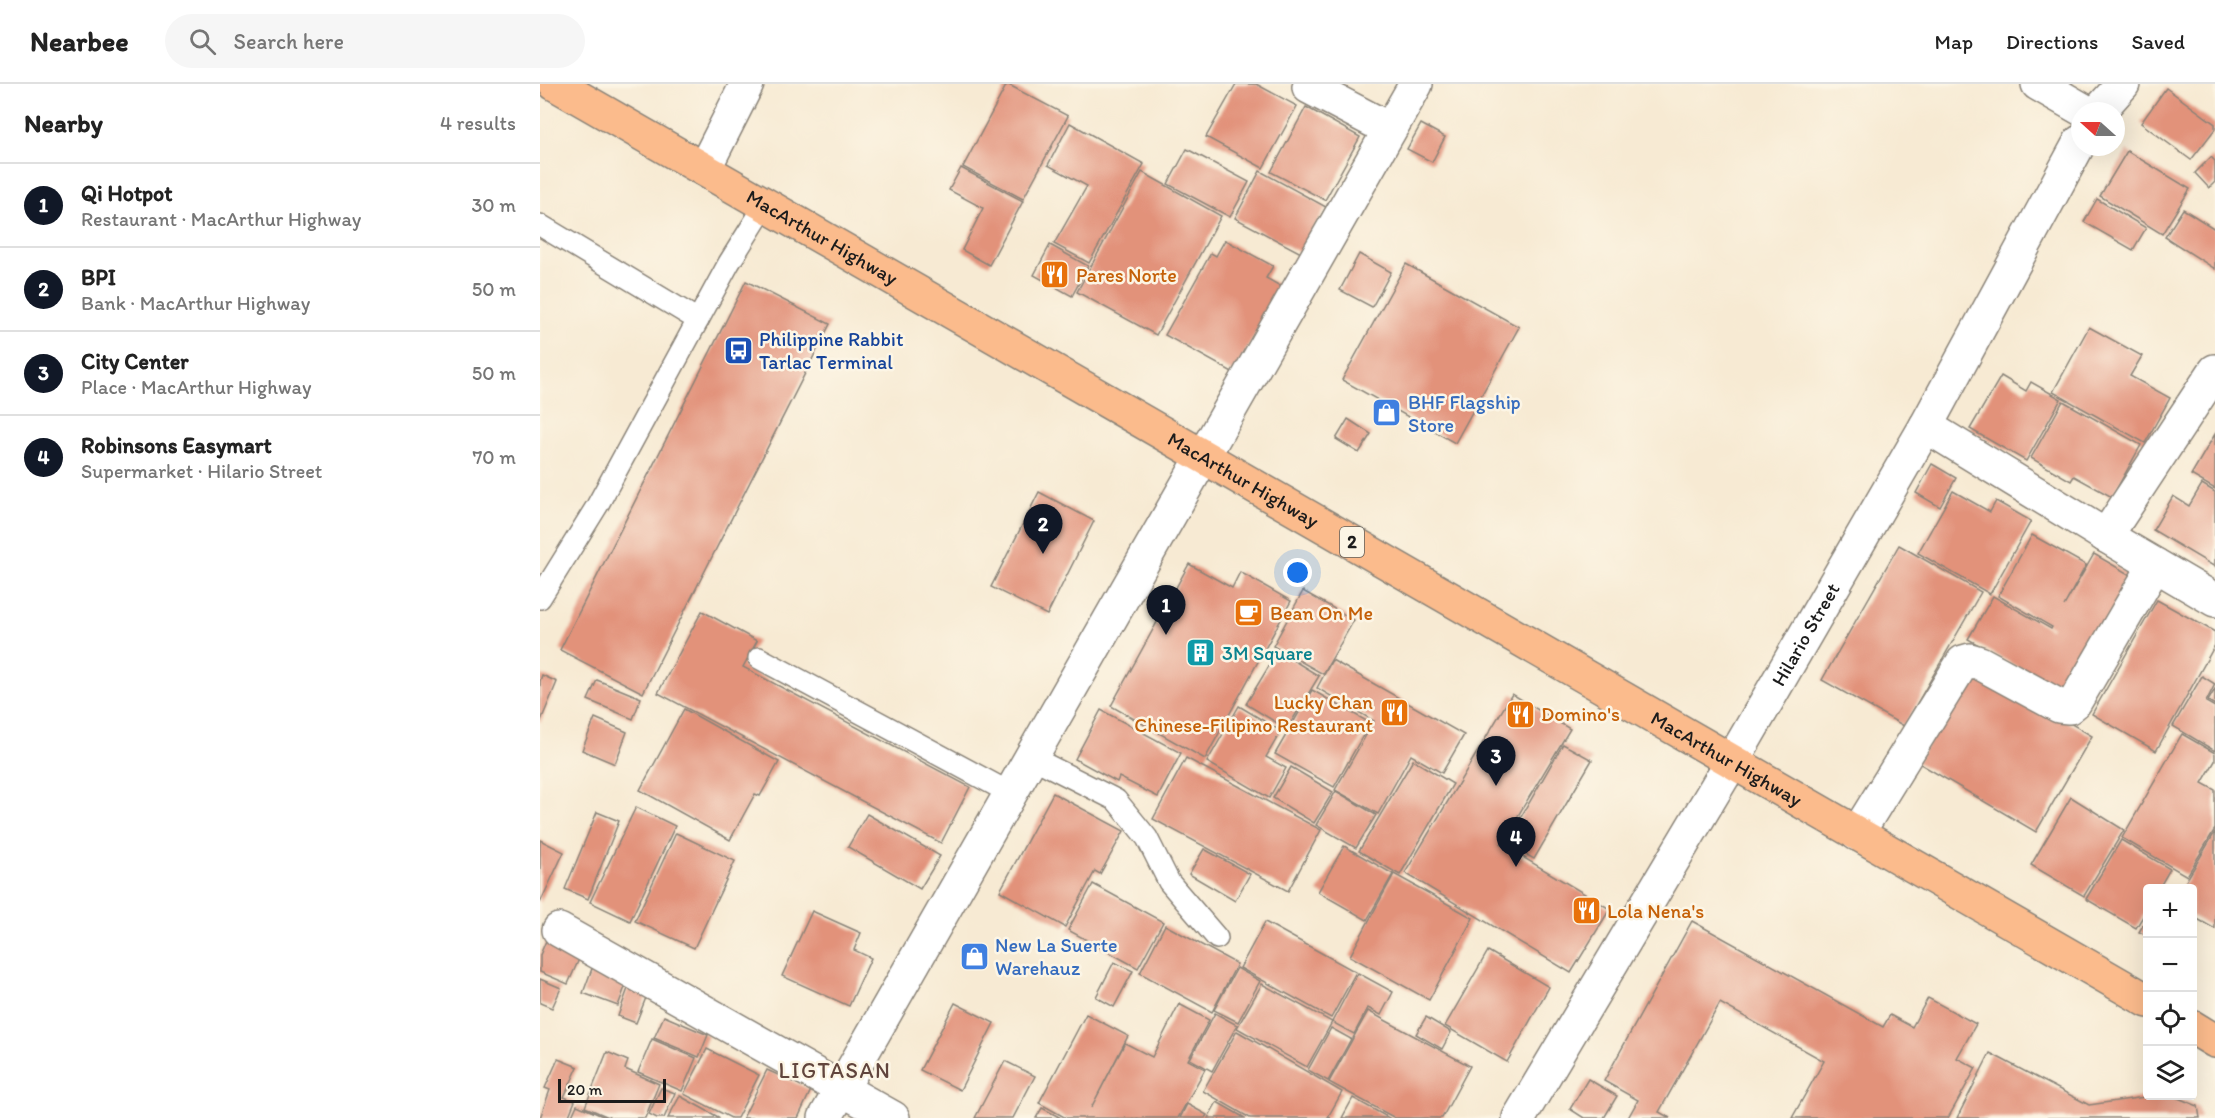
<!DOCTYPE html>
<html lang="en">
<head>
<meta charset="utf-8">
<style>
  :root { --surface:#fff; --page:#f6f6f6; --text:#222; --muted:#767676; --line:#e0e0e0; --accent:#111827 }
  body { margin:0; font-family:Itim,sans-serif; background:var(--page); color:var(--text) }
  .controls { position:absolute; right:18px; bottom:18px; display:grid; overflow:hidden; border-radius:6px; box-shadow:0 6px 24px #0002 }
  .controls button { width:54px; height:54px; display:grid; place-items:center; padding:0; border:0; border-bottom:2px solid var(--line); background:var(--surface); color:var(--text); font:30px sans-serif }
  .compass { position:absolute; left:1531px; top:18px; width:54px; height:54px; border-radius:50%; background:var(--surface); box-shadow:0 6px 24px #0002; rotate:291deg }
  .scale { position:absolute; left:18px; bottom:15px; width:108px; box-sizing:border-box; padding-left:6px; border:3px solid #1c1c1c; border-top:0; font-size:16px; line-height:21px; white-space:nowrap; color:#1c1c1c; -webkit-text-stroke:4px #fcf5e5; paint-order:stroke }
  .you { position:absolute; left:758px; top:489px; width:21px; height:21px; margin:-15px; border:4px solid #fff; border-radius:50%; background:#1a73e8; box-shadow:0 0 0 9px #1a73e833 }
  .badge { display:grid; place-items:center; width:39px; height:39px; border-radius:50%; background:var(--accent); color:#fff; font-size:20px; font-weight:700 }
  .pin { position:absolute; translate:-50% -50px; filter:drop-shadow(0 2px 3px #0008) }
  .pin::after { content:''; position:absolute; top:32px; width:21px; height:18px; background:inherit; clip-path:polygon(0 0,100% 0,50% 100%) }
  .list { margin:0; padding:0; list-style:none }
  h2 { display:flex; justify-content:space-between; align-items:center; height:78px; margin:0; padding:0 24px; font-size:26px }
  h2 small { font-size:20px; font-weight:400; color:var(--muted) }
  .list li { display:grid; grid-template-columns:39px 1fr auto; gap:18px; align-items:center; box-sizing:border-box; height:84px; padding:0 24px; border-top:2px solid var(--line) }
  .list b { display:block; font-size:22px; white-space:nowrap }
  .list p { margin:0; font-size:20px; white-space:nowrap; color:var(--muted) }
  .list em { font-size:20px; font-style:normal; color:var(--muted) }
  .icon { flex:none; width:33px; height:33px; fill:none; stroke:currentColor; stroke-width:2; stroke-linecap:round; stroke-linejoin:round }
  .map { position:relative; flex:none; width:1675px; height:1034px; overflow:hidden }
  header { display:flex; align-items:center; gap:36px; box-sizing:border-box; height:84px; padding:0 30px; background:var(--surface); border-bottom:2px solid var(--line) }
  header strong { font-size:28px }
  nav { display:flex; gap:33px; margin-inline-start:auto; font-size:21px }
  .search { width:420px; height:54px; background:var(--page); display:flex; align-items:center; gap:15px; box-sizing:border-box; padding:0 21px; border-radius:33px; color:var(--muted); font-size:22px }
  main { display:flex }
  aside { flex:1; background:var(--surface) }
  .map>svg:first-child { display:block }
  .building { fill:#e2927a }
  .lines { fill:none; stroke-linecap:round; stroke-linejoin:round }
  .service-casing { stroke:#8a8378; stroke-width:24 }
  .minor-casing { stroke:#8a8378; stroke-width:36 }
  .trunk-casing { stroke:#8a8378; stroke-width:36 }
  .service { stroke:#fff; stroke-width:21 }
  .minor { stroke:#fff; stroke-width:33 }
  .trunk { stroke:#fbbb8c; stroke-width:33 }
  .labels { text-anchor:middle; stroke-width:5; stroke-linejoin:round; paint-order:stroke }
  .shield { fill:#fcf5e5; stroke:#5f5d58; stroke-width:1.5 }
  .shield-label { font-size:18px; font-weight:bold; fill:#1c1c1c }
  .street-label { font-size:20px; fill:#1c1c1c; stroke:#fcf5e5 }
  .food-label { font-size:20px; fill:#c56008; stroke:#fcf5e5; text-anchor:start }
  .transit-label { font-size:20px; fill:#164399; stroke:#fcf5e5; text-anchor:start }
  .shop-label { font-size:20px; fill:#366cbe; stroke:#fcf5e5; text-anchor:start }
  .culture-label { font-size:20px; fill:#0d838f; stroke:#fcf5e5; text-anchor:start }
  .quarter-label { font-size:22px; letter-spacing:1.5px; fill:#61453d; stroke:#fcf5e5 }
</style>
</head>
<body>
<header>
<strong>Nearbee</strong>
<div class="search"><svg class="icon" aria-label="search" viewBox="0 0 24 24"><circle cx="10" cy="10" r="6"/><path d="M15 15l6 6"/></svg>Search here</div>
<nav><a>Map</a><a>Directions</a><a>Saved</a></nav>
</header>
<main>
<aside>
<h2>Nearby<small>4 results</small></h2>
<ul class="list">
<li><span class="badge">1</span><div><b>Qi Hotpot</b><p>Restaurant · MacArthur Highway</p></div><em>30 m</em></li>
<li><span class="badge">2</span><div><b>BPI</b><p>Bank · MacArthur Highway</p></div><em>50 m</em></li>
<li><span class="badge">3</span><div><b>City Center</b><p>Place · MacArthur Highway</p></div><em>50 m</em></li>
<li><span class="badge">4</span><div><b>Robinsons Easymart</b><p>Supermarket · Hilario Street</p></div><em>70 m</em></li>
</ul>
</aside>
<div class="map">
<svg width="1675" height="1034" viewBox="0 0 1675 1034">
  <rect width="100%" height="100%" fill="#fcf5e5"/>
  <filter id="ink" filterUnits="userSpaceOnUse"><feTurbulence type="fractalNoise" baseFrequency=".0167" numOctaves="2"/><feDisplacementMap in="SourceGraphic" scale="12" xChannelSelector="R" yChannelSelector="G"/><feConvolveMatrix kernelMatrix="1 2 1 2 8 2 1 2 1" color-interpolation-filters="sRGB"/></filter>
  <filter id="wash" filterUnits="userSpaceOnUse"><feTurbulence type="fractalNoise" baseFrequency=".008" numOctaves="4" result="noise"/><feDisplacementMap in="SourceGraphic" scale="24" xChannelSelector="R" yChannelSelector="G"/><feGaussianBlur stdDeviation="1.35" result="paint"/><feColorMatrix in="noise" values="0 0 0 0 0 0 0 0 0 0 0 0 0 0 0 0 0 1.4 0 .05"/><feComposite in="paint" operator="in"/></filter>
  <g filter="url(#wash)">
    <rect width="100%" height="100%" fill="#f7ead3"/>
    <g id="blocks">
      <g class="building">
        <polygon points="467,0 528,32 483,115 423,83"/>
        <polygon points="696,0 716,0 757,22 723,84 666,53"/>
        <polygon points="1626,4 1675,40 1675,45 1651,76 1601,39"/>
        <polygon points="766,23 820,53 785,116 731,88"/>
        <polygon points="530,39 604,80 549,179 514,160 547,102 508,81"/>
        <polygon points="881,40 905,53 892,78 867,65"/>
        <polygon points="647,65 709,98 690,133 628,100"/>
        <polygon points="1587,67 1650,105 1622,150 1560,112"/>
        <polygon points="1671,73 1675,77 1675,98 1669,104 1655,89"/>
        <polygon points="421,84 483,117 449,181 422,166 443,124 409,106"/>
        <polygon points="720,87 786,123 761,169 695,134"/>
        <polygon points="602,88 681,132 616,251 537,208"/>
        <polygon points="1557,115 1606,144 1593,166 1544,138"/>
        <polygon points="1643,125 1675,145 1675,185 1625,153"/>
        <polygon points="685,156 733,182 726,194 742,203 694,289 625,251 671,169 676,172"/>
        <polygon points="510,161 548,182 532,212 494,191"/>
        <polygon points="819,170 851,188 832,223 800,206"/>
        <polygon points="866,180 979,243 915,359 802,296"/>
        <polygon points="206,197 290,240 103,609 20,566"/>
        <polygon points="1549,243 1602,272 1590,292 1630,314 1605,359 1513,308"/>
        <polygon points="1461,292 1486,307 1491,298 1521,315 1486,377 1430,345"/>
        <polygon points="1523,317 1601,361 1572,413 1534,392 1531,397 1491,374"/>
        <polygon points="808,335 831,350 819,369 796,355"/>
        <polygon points="1675,350 1675,405 1651,391"/>
        <polygon points="1392,380 1416,394 1400,423 1376,409"/>
        <polygon points="1662,400 1675,408 1675,483 1613,446 1633,412 1649,422"/>
        <polygon points="1413,407 1450,428 1456,417 1491,437 1450,510 1378,469"/>
        <polygon points="499,408 554,437 507,531 451,503"/>
        <polygon points="1492,451 1546,481 1524,522 1554,470 1592,492 1525,610 1428,555 1453,512 1511,545 1512,543 1458,512"/>
        <polygon points="1359,461 1441,508 1364,642 1282,596"/>
        <polygon points="649,480 692,504 700,488 751,517 665,675 571,622"/>
        <polygon points="763,507 814,536 783,590 733,562"/>
        <polygon points="1617,516 1675,548 1675,561 1616,667 1552,630"/>
        <polygon points="162,527 217,557 203,583 430,703 401,759 118,609"/>
        <polygon points="738,567 779,592 747,645 706,620"/>
        <polygon points="792,576 924,651 902,689 871,671 838,730 795,706 834,637 777,604"/>
        <polygon points="1433,582 1552,652 1496,748 1377,678"/>
        <polygon points="2,591 17,598 0,639 0,597"/>
        <polygon points="1662,592 1675,600 1666,618 1675,623 1675,667 1633,642"/>
        <polygon points="57,596 101,614 93,635 48,616"/>
        <polygon points="1675,605 1675,621 1668,617"/>
        <polygon points="772,606 830,639 794,703 735,670"/>
        <polygon points="972,610 1030,645 961,760 1070,825 1031,889 865,789"/>
        <polygon points="699,622 741,647 726,673 746,684 729,714 667,678"/>
        <polygon points="144,625 239,678 220,712 215,710 190,756 100,706"/>
        <polygon points="561,626 641,669 618,713 579,693 577,698 535,675"/>
        <polygon points="55,634 87,648 75,680 42,666"/>
        <polygon points="1642,650 1675,669 1675,677 1662,699 1675,706 1675,745 1647,792 1582,754"/>
        <polygon points="1023,660 1052,676 994,775 966,759"/>
        <polygon points="646,674 781,746 748,807 613,735"/>
        <polygon points="873,676 913,700 860,791 819,767"/>
        <polygon points="751,683 793,708 774,739 733,714"/>
        <polygon points="796,707 836,731 816,764 776,741"/>
        <polygon points="513,709 584,747 560,790 555,787 525,843 460,807"/>
        <polygon points="1531,713 1584,746 1544,812 1491,781"/>
        <polygon points="96,723 135,742 90,837 50,818"/>
        <polygon points="57,728 79,737 48,815 25,805"/>
        <polygon points="327,730 400,772 380,805 308,763"/>
        <polygon points="1675,748 1675,845 1652,832 1652,804 1642,804"/>
        <polygon points="136,749 195,777 154,864 95,837"/>
        <polygon points="0,756 24,768 0,819"/>
        <polygon points="1581,756 1630,785 1619,804 1608,804 1608,824 1596,844 1546,815"/>
        <polygon points="804,762 853,790 827,836 778,808"/>
        <polygon points="664,765 710,790 695,817 649,790"/>
        <polygon points="854,790 933,834 889,916 810,872"/>
        <polygon points="553,800 623,838 598,884 528,846"/>
        <polygon points="272,827 321,849 314,866 331,874 309,922 242,892"/>
        <polygon points="1608,833 1608,852 1599,848"/>
        <polygon points="1152,837 1343,943 1350,931 1372,943 1388,914 1436,940 1417,974 1436,984 1408,1034 1252,1034 1284,977 1180,919 1119,1028 1130,1034 1088,1034 1098,1016 1064,997"/>
        <polygon points="725,838 816,888 791,934 700,884"/>
        <polygon points="625,841 697,880 672,928 600,889"/>
        <polygon points="8,852 43,866 28,900 0,888 0,871"/>
        <polygon points="948,867 1009,903 967,978 905,942"/>
        <polygon points="574,878 593,887 574,923 556,913"/>
        <polygon points="53,882 88,895 78,922 43,909"/>
        <polygon points="697,884 720,897 698,938 674,926"/>
        <polygon points="818,889 853,908 841,931 828,924 814,950 792,938"/>
        <polygon points="0,895 21,904 12,924 0,919"/>
        <polygon points="90,899 109,906 96,939 78,932"/>
        <polygon points="722,900 792,938 767,983 697,944"/>
        <polygon points="415,919 454,939 420,1006 380,986"/>
        <polygon points="639,920 669,936 648,976 665,985 638,1034 526,1034 499,1019 546,930 588,952 551,1024 585,959 612,973"/>
        <polygon points="828,927 930,982 902,1034 855,1034 789,998"/>
        <polygon points="675,929 697,941 672,987 650,975"/>
        <polygon points="124,932 168,951 159,973 114,954"/>
        <polygon points="886,933 911,948 902,965 876,950"/>
        <polygon points="791,944 811,955 788,997 768,986"/>
        <polygon points="697,947 802,1008 788,1033 791,1034 710,1034 663,1007"/>
        <polygon points="112,955 156,974 142,1007 98,988"/>
        <polygon points="167,965 219,991 197,1034 191,1034 144,1010"/>
        <polygon points="67,968 88,977 85,985 119,1000 105,1034 71,1034 45,1023"/>
        <polygon points="1450,969 1549,1021 1612,1012 1633,1012 1658,1022 1660,1034 1417,1034"/>
        <polygon points="18,975 38,983 24,1013 35,1017 28,1034 0,1034 10,1006 5,1004"/>
        <polygon points="465,977 495,992 473,1034 435,1034"/>
        <polygon points="227,986 271,1006 258,1034 203,1034"/>
        <polygon points="1048,995 1077,1012 1064,1034 1044,1034 1030,1025"/>
        <polygon points="121,1004 135,1009 124,1034 117,1034 109,1030"/>
        <polygon points="140,1012 180,1034 128,1034"/>
        <polygon points="813,1014 849,1034 802,1034"/>
        <polygon points="677,1018 705,1034 668,1034"/>
        <polygon points="647,1020 667,1031 665,1034 640,1034"/>
        <polygon points="37,1021 67,1034 31,1034"/>
        <polygon points="502,1024 521,1034 496,1034"/>
      </g>
    </g>
  </g>
  <g filter="url(#ink)">
    <use href="#blocks" fill-opacity="0" stroke="#8a8378" stroke-width="1.5"/>
    <g class="lines">
      <defs>
        <g id="service">
          <polyline points="0,141 158,236"/>
          <polyline points="0,514 57,422 189,179 226,120"/>
          <polyline points="219,574 470,709"/>
          <polyline points="491,673 576,716 607,754 629,798 677,854"/>
        </g>
        <g id="minor">
          <polyline points="1498,0 1545,27"/>
          <polyline points="769,3 849,45"/>
          <polyline points="1559,27 1583,0"/>
          <polyline points="164,85 207,0"/>
          <polyline points="1386,342 1566,452 1675,516"/>
          <polyline points="1566,452 1675,287"/>
          <polyline points="1317,750 1423,578 1430,576 1440,579 1519,622 1529,623 1535,618 1615,481"/>
          <polyline points="19,846 353,1034"/>
          <polyline points="285,1034 876,0"/>
          <path id="s1" d="M979,1034L1191,679L1386,342L1540,58"/>
        </g>
        <g id="trunk">
          <path id="s2" d="M15,0C547,304 1076,612 1608,917"/>
          <polyline points="1652,943 1675,957"/>
        </g>
      </defs>
      <use href="#service" class="service-casing"/>
      <use href="#minor" class="minor-casing"/>
      <use href="#trunk" class="trunk-casing"/>
      <use href="#service" class="service"/>
      <use href="#minor" class="minor"/>
      <use href="#trunk" class="trunk"/>
    </g>
  </g>
  <defs>
    <symbol id="restaurant-square" viewBox="-11 -11 22 22"><rect x="-9" y="-9" width="18" height="18" rx="4" fill="#e8710a" stroke="#fcf5e5"/><path d="M-5-6h1v4h1v-4h1v4h1v-4h1v5L-1.5 .5V6h-2V.5L-5-1ZM5-6V6H3V1.5H1.5Q1.5-4 5-6Z" fill="#fff"/></symbol>
    <symbol id="bus-square" viewBox="-11 -11 22 22"><rect x="-9" y="-9" width="18" height="18" rx="4" fill="#1a4fb4" stroke="#fcf5e5"/><path d="M-5-6H5V4H4V6H2V4H-2V6H-4V4H-5ZM-3.5-4V0h7V-4ZM-3.5 1.2v1.5H-2V1.2ZM2 1.2v1.5H3.5V1.2Z" fill="#fff"/></symbol>
    <symbol id="shop-square" viewBox="-11 -11 22 22"><rect x="-9" y="-9" width="18" height="18" rx="4" fill="#3f7fe0" stroke="#fcf5e5"/><path d="M-5-2.5h2.3a2.7 3.5 0 0 1 5.4 0H5L5.5 6h-11ZM-1.5-2.5h3a1.5 2.3 0 0 0-3 0Z" fill="#fff"/></symbol>
    <symbol id="cafe-square" viewBox="-11 -11 22 22"><rect x="-9" y="-9" width="18" height="18" rx="4" fill="#e8710a" stroke="#fcf5e5"/><path d="M-5.5-4.5H6V0H3Q3 3.5 0 3.5H-2.5Q-5.5 3.5-5.5 0ZM3-3.2v2h1.7v-2ZM-6 4.5H4V6H-6Z" fill="#fff"/></symbol>
    <symbol id="building-square" viewBox="-11 -11 22 22"><rect x="-9" y="-9" width="18" height="18" rx="4" fill="#0f9aa8" stroke="#fcf5e5"/><path d="M-4-6H4V6H1V3H-1V6H-4ZM-2.5-4.3h1.7v1.8h-1.7ZM.8-4.3h1.7v1.8H.8ZM-2.5-1h1.7V.8h-1.7ZM.8-1h1.7V.8H.8Z" fill="#fff"/></symbol>
  </defs>
  <g fill-rule="evenodd">
    <use href="#restaurant-square" x="498" y="174" width="33" height="33"/>
    <use href="#bus-square" x="182" y="250" width="33" height="33"/>
    <use href="#shop-square" x="830" y="312" width="33" height="33"/>
    <use href="#cafe-square" x="692" y="512" width="33" height="33"/>
    <use href="#building-square" x="644" y="552" width="33" height="33"/>
    <use href="#restaurant-square" x="838" y="612" width="33" height="33"/>
    <use href="#restaurant-square" x="964" y="614" width="33" height="33"/>
    <use href="#restaurant-square" x="1030" y="810" width="33" height="33"/>
    <use href="#shop-square" x="418" y="856" width="33" height="33"/>
  </g>
  <g class="labels">
    <rect class="shield" x="800" y="443" width="24" height="30" rx="4.5"/>
    <g class="shield-label">
      <text x="812" y="464">2</text>
    </g>
    <g class="street-label">
      <text dy="7" stroke="none"><textPath href="#s2" startOffset="308">MacArthur Highway</textPath></text>
      <text dy="7" stroke="none"><textPath href="#s2" startOffset="794">MacArthur Highway</textPath></text>
      <text dy="7" stroke="none"><textPath href="#s1" startOffset="562">Hilario Street</textPath></text>
      <text dy="7" stroke="none"><textPath href="#s2" startOffset="1352">MacArthur Highway</textPath></text>
    </g>
    <g class="food-label">
      <text x="536" y="198">Pares Norte</text>
      <text x="730" y="536">Bean On Me</text>
      <text x="833" y="625" text-anchor="end">Lucky Chan<tspan x="833" dy="23">Chinese-Filipino Restaurant</tspan></text>
      <text x="1001" y="637">Domino's</text>
      <text x="1067" y="834">Lola Nena's</text>
    </g>
    <g class="transit-label">
      <text x="219" y="262">Philippine Rabbit<tspan x="219" dy="23">Tarlac Terminal</tspan></text>
    </g>
    <g class="shop-label">
      <text x="868" y="325">BHF Flagship<tspan x="868" dy="23">Store</tspan></text>
      <text x="455" y="868">New La Suerte<tspan x="455" dy="23">Warehauz</tspan></text>
    </g>
    <g class="culture-label">
      <text x="682" y="576">3M Square</text>
    </g>
    <g class="quarter-label">
      <text x="295" y="994">LIGTASAN</text>
    </g>
  </g>
</svg>
<div class="controls">
<button>+</button>
<button>−</button>
<button><svg class="icon" aria-label="locate" viewBox="0 0 24 24"><circle cx="12" cy="12" r="6"/><path d="M12 2v4M12 18v4M2 12h4M18 12h4"/></svg></button>
<button><svg class="icon" aria-label="layers" viewBox="0 0 24 24"><path d="M12 4l9 5-9 5-9-5zM3 14l9 5 9-5"/></svg></button>
</div>
<svg class="compass" viewBox="-18 -18 36 36"><path d="M0-13l5 13h-10z" fill="#e53935"/><path d="M0 13l5-13h-10z" fill="#767676"/></svg>
<div class="scale">20 m</div>
<div class="you"></div>
<div class="pin badge" style="left:626px;top:551px">1</div>
<div class="pin badge" style="left:503px;top:470px">2</div>
<div class="pin badge" style="left:956px;top:702px">3</div>
<div class="pin badge" style="left:976px;top:783px">4</div>
</div>
</main>
</body>
</html>
